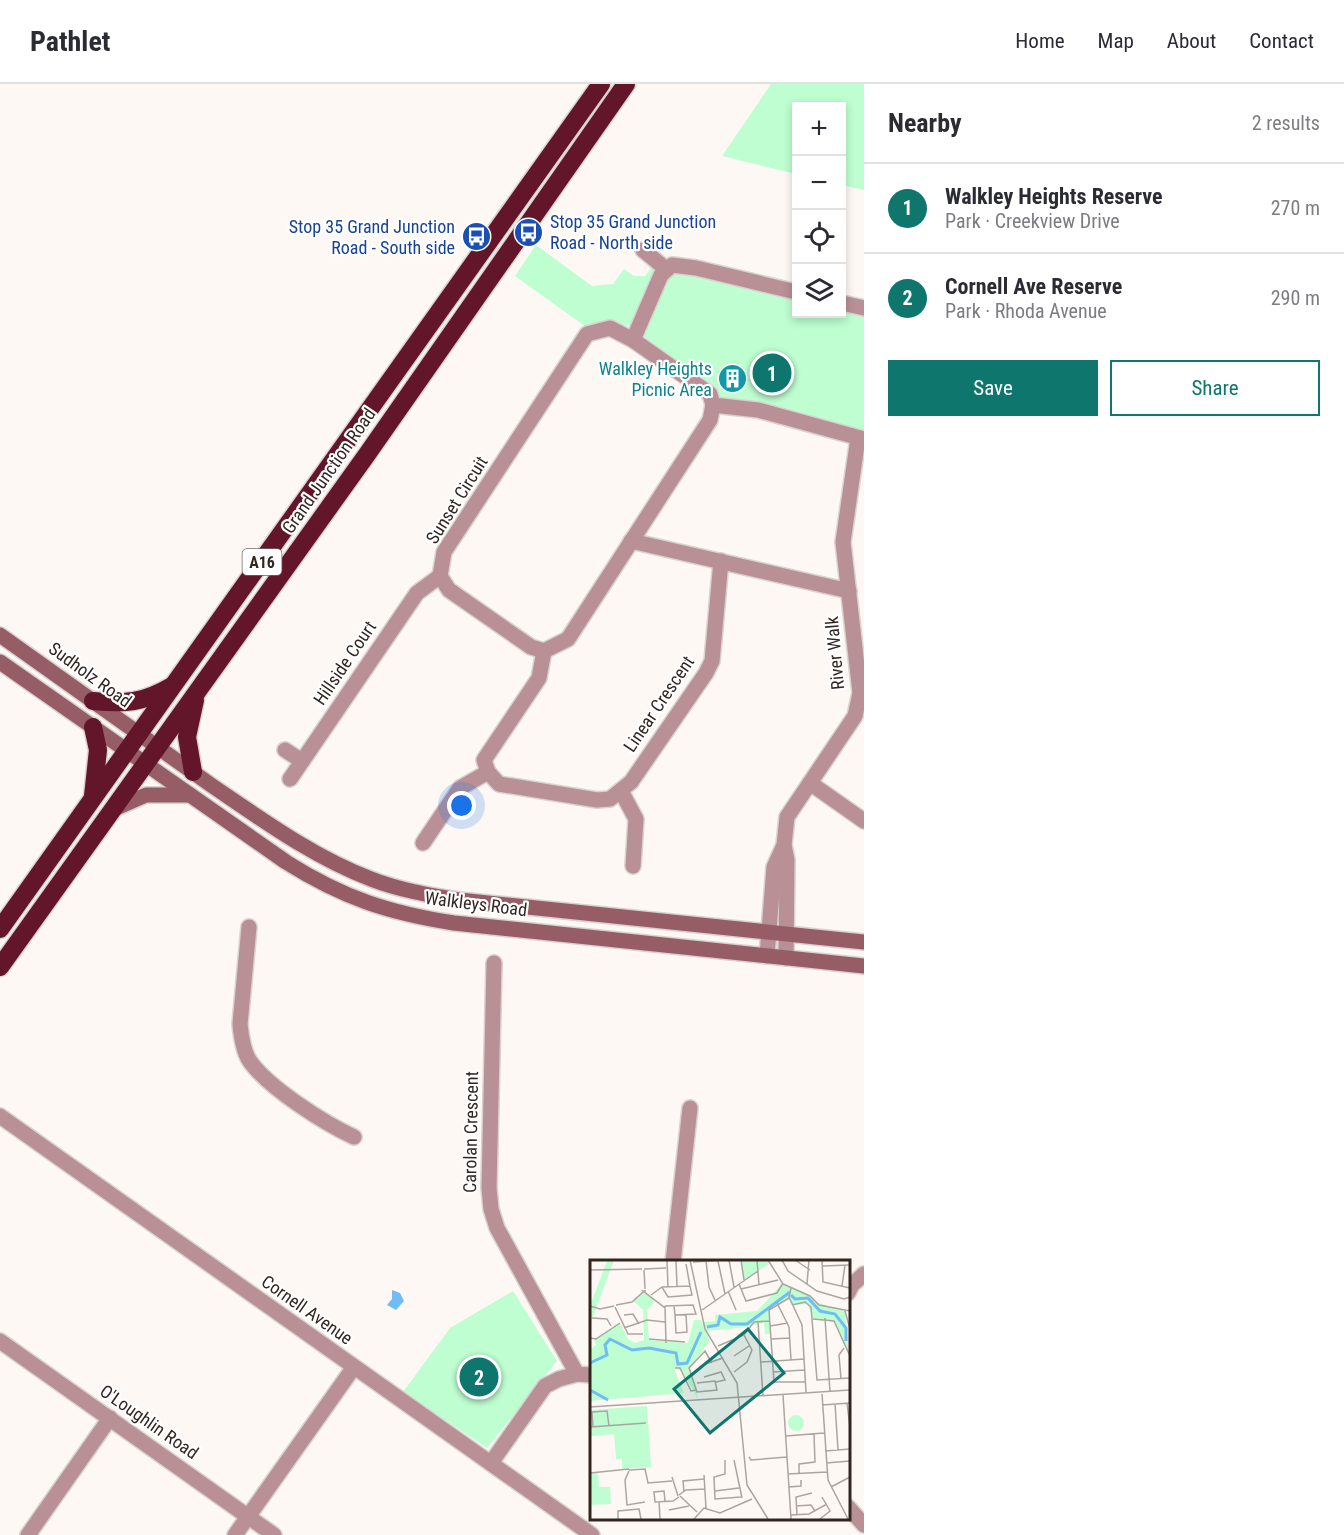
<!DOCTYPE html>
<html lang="en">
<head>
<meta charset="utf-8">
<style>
  :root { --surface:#fff; --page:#f7f7f7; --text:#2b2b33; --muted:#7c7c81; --line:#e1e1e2; --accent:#0f766e }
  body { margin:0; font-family:"Roboto Condensed",sans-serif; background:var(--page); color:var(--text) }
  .controls { position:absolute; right:18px; top:18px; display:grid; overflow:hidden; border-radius:0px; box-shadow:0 3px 9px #0003 }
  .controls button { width:54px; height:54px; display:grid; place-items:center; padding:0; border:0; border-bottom:2px solid var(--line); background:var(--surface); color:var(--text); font:30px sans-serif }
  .you { position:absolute; left:462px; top:722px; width:21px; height:21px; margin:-15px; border:4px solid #fff; border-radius:50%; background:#1a73e8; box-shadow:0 0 0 9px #1a73e833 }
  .badge { display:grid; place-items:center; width:39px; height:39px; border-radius:50%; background:var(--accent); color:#fff; font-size:20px; font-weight:700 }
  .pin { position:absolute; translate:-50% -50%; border:3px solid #fff; box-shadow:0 2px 6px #0006 }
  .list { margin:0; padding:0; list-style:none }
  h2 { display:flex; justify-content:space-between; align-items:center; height:78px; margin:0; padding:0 24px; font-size:26px }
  h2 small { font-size:20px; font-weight:400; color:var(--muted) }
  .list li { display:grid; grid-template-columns:39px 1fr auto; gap:18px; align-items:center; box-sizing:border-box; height:90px; padding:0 24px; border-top:2px solid var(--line) }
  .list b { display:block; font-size:22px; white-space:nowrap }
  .list p { margin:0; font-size:20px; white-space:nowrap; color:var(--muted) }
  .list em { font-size:20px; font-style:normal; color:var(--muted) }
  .actions { display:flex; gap:12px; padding:18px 24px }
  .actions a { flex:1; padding:14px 0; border:2px solid var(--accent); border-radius:0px; text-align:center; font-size:21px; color:var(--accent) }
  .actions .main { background:var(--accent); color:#fff }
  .icon { flex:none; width:33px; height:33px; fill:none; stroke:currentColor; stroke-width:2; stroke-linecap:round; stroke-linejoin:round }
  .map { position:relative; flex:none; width:864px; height:1451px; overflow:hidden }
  header { display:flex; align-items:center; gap:36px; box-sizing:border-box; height:84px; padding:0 30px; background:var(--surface); border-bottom:2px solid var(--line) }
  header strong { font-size:28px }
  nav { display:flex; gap:33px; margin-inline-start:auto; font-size:21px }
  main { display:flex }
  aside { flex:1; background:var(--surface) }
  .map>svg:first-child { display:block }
  .green { fill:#befed1 }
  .water { fill:#6fbdf4 }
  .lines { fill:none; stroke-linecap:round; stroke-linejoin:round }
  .street-casing { stroke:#d9d2cf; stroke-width:18 }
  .secondary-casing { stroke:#d9d2cf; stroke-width:18 }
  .highway-casing { stroke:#d9d2cf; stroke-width:21 }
  .street { stroke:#b99095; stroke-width:15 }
  .secondary { stroke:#965d66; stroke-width:15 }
  .highway { stroke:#63152a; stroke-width:18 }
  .labels { text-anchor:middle; stroke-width:4.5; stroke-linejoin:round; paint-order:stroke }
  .shield { fill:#fff; stroke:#6f6863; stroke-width:1.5 }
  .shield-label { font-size:16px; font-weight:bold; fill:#312720 }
  .transit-label { font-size:18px; fill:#164399; stroke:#fff; text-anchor:start }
  .culture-label { font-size:18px; fill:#0d838f; stroke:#fff; text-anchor:end }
  .street-label { font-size:18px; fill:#312720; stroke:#fff }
  .inset-river { fill:none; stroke:#6fbdf4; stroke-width:3 }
  .inset-road { fill:none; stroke:#aca4a0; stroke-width:1.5 }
  .view { fill:#0f766e; fill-opacity:0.15; stroke:#0f766e; stroke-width:3 }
  .inset-edge { fill:none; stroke:#312720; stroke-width:3 }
</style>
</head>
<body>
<header>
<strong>Pathlet</strong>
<nav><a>Home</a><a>Map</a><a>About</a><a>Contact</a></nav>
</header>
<main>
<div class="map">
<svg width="864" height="1451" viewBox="0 0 864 1451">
  <rect width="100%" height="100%" fill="#fef8f5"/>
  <g class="green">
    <polygon points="771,0 864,0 864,106 842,101 842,22 796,22 796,90 722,72"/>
    <path d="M536,161L592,202L613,200L624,185L634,192H645L651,184L656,183L633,241C613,246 612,227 589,245L515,192Z"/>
    <polygon points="679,188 796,211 796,230 842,230 842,220 864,225 864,355 713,321 647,258 642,246 666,195 673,190"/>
    <polygon points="513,1207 557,1277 487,1364 403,1308 450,1244"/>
  </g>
  <polygon class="water" points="392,1206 400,1209 404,1217 396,1226 387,1221 392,1215"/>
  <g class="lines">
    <defs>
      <g id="street">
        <polyline points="643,166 666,185"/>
        <polyline points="842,219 864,224"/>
        <polygon points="610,244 633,256 710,310 713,321 710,336 568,555 544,567 531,563 449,506 440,492 444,468 587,250"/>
        <polyline points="633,256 661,191 672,181 696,184 796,208"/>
        <polyline points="713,321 758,326 864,355"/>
        <polyline points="631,457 849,507"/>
        <polyline points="544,567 539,594 484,676 488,688 499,700 597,716 610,715 631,698 706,589 712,577 721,477"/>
        <polyline points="285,666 302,677"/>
        <polyline points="290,695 417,509 440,492"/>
        <polyline points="810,699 864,737"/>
        <polyline points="621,707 636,735 633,782"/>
        <polyline points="423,759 460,704 488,688"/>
        <polyline points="784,761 787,776 786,874"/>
        <path d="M249,843L240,940C241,951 243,966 249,976C267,1003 324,1039 354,1053"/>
        <polyline points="767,872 774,783 784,761 787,733 855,632 860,609 843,458 858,354"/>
        <polyline points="494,879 489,1104 491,1125 497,1144 577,1290 591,1291"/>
        <polyline points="0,1032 592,1451"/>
        <polyline points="673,1178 690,1024"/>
        <polyline points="848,1209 852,1201 864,1190"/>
        <polyline points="0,1257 274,1451"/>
        <polyline points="491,1379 545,1302 559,1295 577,1290"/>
        <polyline points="848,1423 864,1441"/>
        <polyline points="28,1451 110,1334"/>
        <polyline points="235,1451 354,1283"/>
      </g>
      <g id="secondary">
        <path d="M0,551C70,601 140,651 211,701C261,735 313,773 371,795C399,806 429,811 459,816L864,858"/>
        <path d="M0,578L286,778C343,814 389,829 454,839L864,882"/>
        <polyline points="112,726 146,711 190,711"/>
      </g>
      <g id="highway">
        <path d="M93,617C126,620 143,619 172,602"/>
        <polyline points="193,688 187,653 195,616"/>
        <polyline points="93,712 98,666 93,643"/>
        <polyline points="0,845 601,0"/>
        <polyline points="0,883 368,369 626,0"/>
      </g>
    </defs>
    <use href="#street" class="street-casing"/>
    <use href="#secondary" class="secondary-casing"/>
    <use href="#highway" class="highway-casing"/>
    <use href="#street" class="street"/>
    <use href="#secondary" class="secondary"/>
    <use href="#highway" class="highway"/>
  </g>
  <defs>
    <symbol id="bus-disc" viewBox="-11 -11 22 22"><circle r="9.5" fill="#1a4fb4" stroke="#fff"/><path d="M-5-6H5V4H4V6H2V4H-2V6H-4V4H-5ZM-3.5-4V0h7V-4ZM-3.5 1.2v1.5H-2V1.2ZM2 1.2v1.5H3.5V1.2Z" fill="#fff"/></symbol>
    <symbol id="building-disc" viewBox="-11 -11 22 22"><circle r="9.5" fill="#0f9aa8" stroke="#fff"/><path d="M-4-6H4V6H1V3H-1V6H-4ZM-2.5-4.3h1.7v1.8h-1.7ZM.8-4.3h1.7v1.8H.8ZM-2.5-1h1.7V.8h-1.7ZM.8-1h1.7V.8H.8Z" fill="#fff"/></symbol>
  </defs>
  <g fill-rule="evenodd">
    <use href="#bus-disc" x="512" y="132" width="33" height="33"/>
    <use href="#bus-disc" x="460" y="136" width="33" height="33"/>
    <use href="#building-disc" x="716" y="278" width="33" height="33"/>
  </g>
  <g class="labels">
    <rect class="shield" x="242.5" y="465" width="39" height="26" rx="4.5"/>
    <g class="shield-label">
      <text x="262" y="484">A16</text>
    </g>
    <g class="transit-label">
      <text x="550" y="144">Stop 35 Grand Junction<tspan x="550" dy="21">Road - North side</tspan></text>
      <text x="455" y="149" text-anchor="end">Stop 35 Grand Junction<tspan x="455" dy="21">Road - South side</tspan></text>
    </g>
    <g class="culture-label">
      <text x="712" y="291">Walkley Heights<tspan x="712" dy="21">Picnic Area</tspan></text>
    </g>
    <g class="street-label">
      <text transform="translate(329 387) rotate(-55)" y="6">Grand Junction Road</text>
      <text transform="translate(457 416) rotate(-58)" y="6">Sunset Circuit</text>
      <text transform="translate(835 569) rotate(-95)" y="6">River Walk</text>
      <text transform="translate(345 579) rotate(-56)" y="6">Hillside Court</text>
      <text transform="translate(90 591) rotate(36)" y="6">Sudholz Road</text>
      <text transform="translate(659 620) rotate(-56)" y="6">Linear Crescent</text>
      <text transform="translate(476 820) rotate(7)" y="6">Walkleys Road</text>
      <text transform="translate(471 1048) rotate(-89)" y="6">Carolan Crescent</text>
      <text transform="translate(307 1226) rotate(35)" y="6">Cornell Avenue</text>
      <text transform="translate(149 1338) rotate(35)" y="6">O'Loughlin Road</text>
    </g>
  </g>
  <g transform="translate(590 1176)">
    <rect width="260" height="260" fill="#fef8f5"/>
    <path d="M24,0L0,65V46L17,1ZM151,0H178L179,4L154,20ZM193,23L220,35L226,42L255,51L259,96L245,62L223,59L218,44L202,45L198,38L180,48V74H175L174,62L158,67L116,71L113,62L125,61V55L167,51ZM53,32L66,40L57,50L59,80L98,83L104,60H111L120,81L100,107L108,139L92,111L84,108L94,133L0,141V89L6,85L4,79L30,63L38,79L45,83L54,80L53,50L43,41ZM57,146L61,207L32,209V199H26L24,174L0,176V150ZM198 163a8 8 0 1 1 16 0a8 8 0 1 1-16 0ZM0,213H8L9,227H20L21,244L0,245Z" fill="#befed1"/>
    <path class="inset-river" d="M201,35L205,39L218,38L230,51L245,54L256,68V81M117,67L128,65L130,57L141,64H157L200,32M0,103L17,95L15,85L20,79L42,90L59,88L86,93L88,104L97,103L111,72M0,130L18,140"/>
    <path class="inset-road" d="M77,0L78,27M86,0L87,26M100,0L115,69L147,123L157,225L178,259M139,0L144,27M151,0L154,20M167,0L169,25M178,0L193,24L220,36L229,45L260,51M192,0L198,11L227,31L254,39L260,37M205,0L220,10M232,0L233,22L260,28M116,1L119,27L125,40M128,1L135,34M103,2L135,0M96,4L100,26M232,6L260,5M54,9L76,8M0,10L52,9M54,10L55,29M149,24L156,41L187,33L193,23M217,24L219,0M252,26L255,5M201,28L199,37L212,65L216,132M151,29L188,20M56,31H53L75,48L76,83M138,31L146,50M61,35L72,27L78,37L102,35L100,26L72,27M199,38L179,50L184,122H215M187,43L199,67L201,100M26,45L42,42L53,32M202,45L215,42L221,47L227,120L260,118M0,46L10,49L24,46M25,47L38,74H53M74,47L76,46L103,45L106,54L85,55L84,46M112,50L168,11M255,51L260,69M34,55L43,54L49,64M85,55L86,73L97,72L96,55M2,58L17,59L21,66M235,58L240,132M223,59L244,61L260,96M168,62L173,136M180,66L198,63M34,68L57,60L75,62M0,78L6,79L30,63M59,79L95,82M181,79L200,78M128,86L154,75L164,62L180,61M144,96L159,86M171,102L214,99M85,108H90L101,131L107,130M144,112L157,102L162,90L154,75M183,112L214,110M103,115L115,104L133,98M114,117L131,112L135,120L126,122M251,119L249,95L254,88M107,123L125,121L127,130L107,132L99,108L115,91L122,103M232,134L238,220L258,259M193,135L201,259M257,143L260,168M245,144L248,190M232,145L260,143M0,147L260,130M0,167L56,163M3,167L2,152L17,151L19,166M196,176L234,173M235,191L260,189M159,197L161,200L197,197M135,200V214L124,217L125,239L151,237M144,200L152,238M236,203L260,201M39,210L55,209L58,223L82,221M39,211L35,220L37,245L55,242M0,213L39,209M198,214L237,212M209,214V204L225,202L224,174M114,215L116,248M82,217L88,236M199,227L211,226V220M241,227L260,217M94,231L93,221L114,219M125,231L149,228M89,235L96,230L115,229M90,236L107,252M69,241L70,259M75,241L74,231L64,232L65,242L83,241L89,237M206,246L221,245L225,251M79,250L99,246M201,255L219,254L237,244M207,255L206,237L222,233M28,259V251L49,249L51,259M104,259L114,248L130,253L162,239M230,259L240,251L232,237"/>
    <path class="view" d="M158,69L194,113L120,173L84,129Z"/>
    <rect width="260" height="260" class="inset-edge"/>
  </g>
</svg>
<div class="controls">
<button>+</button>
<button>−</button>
<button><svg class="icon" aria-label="locate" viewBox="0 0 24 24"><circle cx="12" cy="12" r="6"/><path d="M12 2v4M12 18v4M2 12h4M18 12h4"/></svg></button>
<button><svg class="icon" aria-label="layers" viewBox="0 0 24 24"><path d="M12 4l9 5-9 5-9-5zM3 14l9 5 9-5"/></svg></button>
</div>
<div class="you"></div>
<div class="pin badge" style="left:772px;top:289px">1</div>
<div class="pin badge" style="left:479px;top:1293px">2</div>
</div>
<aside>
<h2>Nearby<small>2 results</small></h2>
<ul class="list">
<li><span class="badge">1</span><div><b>Walkley Heights Reserve</b><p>Park · Creekview Drive</p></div><em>270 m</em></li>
<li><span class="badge">2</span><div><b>Cornell Ave Reserve</b><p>Park · Rhoda Avenue</p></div><em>290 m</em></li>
</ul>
<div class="actions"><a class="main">Save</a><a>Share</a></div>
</aside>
</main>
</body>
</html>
